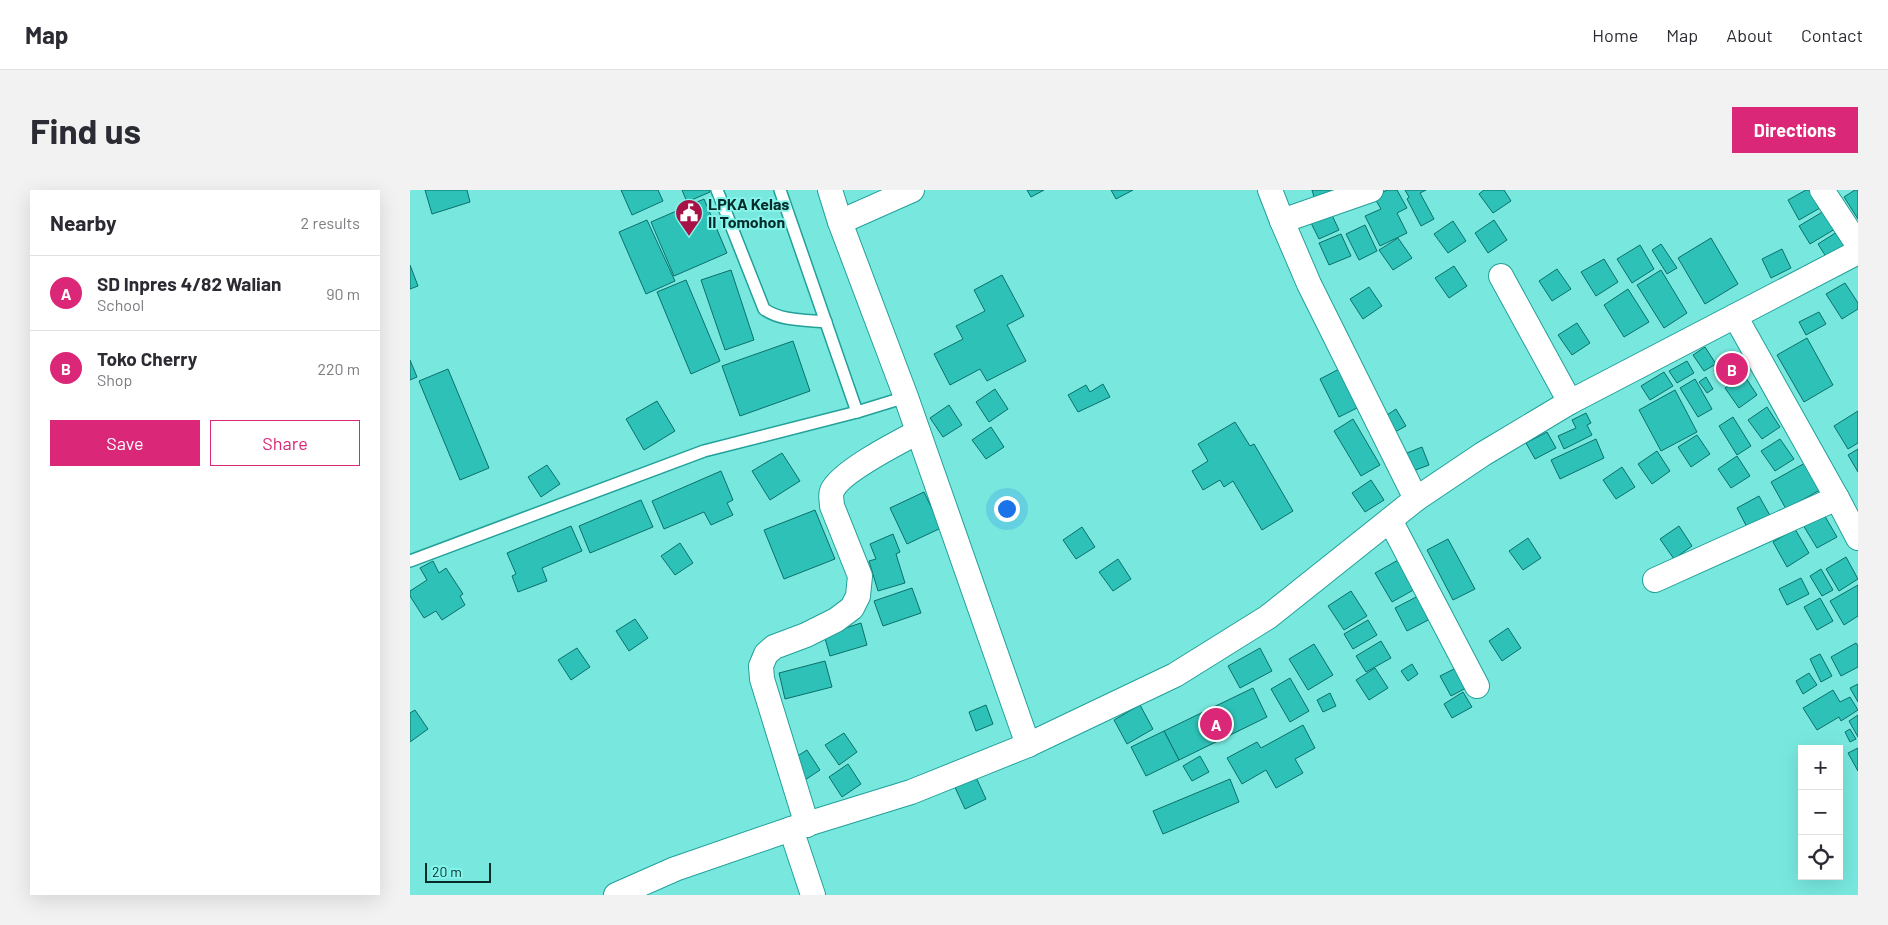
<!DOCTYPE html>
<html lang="en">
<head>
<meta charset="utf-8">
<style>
  :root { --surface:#fff; --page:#f2f2f3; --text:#2b2b33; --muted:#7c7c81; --line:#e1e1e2; --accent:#db2777 }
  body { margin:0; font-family:Barlow,sans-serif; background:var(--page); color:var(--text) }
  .controls { position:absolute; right:15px; bottom:15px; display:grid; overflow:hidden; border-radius:0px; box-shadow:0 5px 20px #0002 }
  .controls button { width:45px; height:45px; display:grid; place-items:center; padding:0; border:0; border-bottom:1px solid var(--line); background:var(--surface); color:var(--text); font:25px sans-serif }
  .scale { position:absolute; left:15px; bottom:12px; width:66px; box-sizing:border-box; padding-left:5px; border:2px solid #052b29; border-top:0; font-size:14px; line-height:18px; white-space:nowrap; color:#052b29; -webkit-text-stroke:4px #85f5ec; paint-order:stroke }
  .you { position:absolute; left:596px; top:318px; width:18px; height:18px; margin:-12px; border:4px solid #fff; border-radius:50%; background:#1a73e8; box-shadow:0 0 0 8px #1a73e833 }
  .badge { display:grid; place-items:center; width:32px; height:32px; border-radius:50%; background:var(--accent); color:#fff; font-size:16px; font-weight:700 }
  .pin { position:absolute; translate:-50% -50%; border:2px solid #fff; box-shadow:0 1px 5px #0006 }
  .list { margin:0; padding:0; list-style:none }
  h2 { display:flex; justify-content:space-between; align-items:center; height:65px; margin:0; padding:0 20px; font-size:21px }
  h2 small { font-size:16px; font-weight:400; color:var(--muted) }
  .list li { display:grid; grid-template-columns:32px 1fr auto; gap:15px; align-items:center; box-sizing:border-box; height:75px; padding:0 20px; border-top:1px solid var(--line) }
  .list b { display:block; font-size:19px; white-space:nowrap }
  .list p { margin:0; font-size:16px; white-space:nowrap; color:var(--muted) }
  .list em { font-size:16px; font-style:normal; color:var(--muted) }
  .actions { display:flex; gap:10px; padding:15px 20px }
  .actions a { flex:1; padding:11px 0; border:1px solid var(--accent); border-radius:0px; text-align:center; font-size:18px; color:var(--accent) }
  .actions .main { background:var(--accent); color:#fff }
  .icon { flex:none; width:28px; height:28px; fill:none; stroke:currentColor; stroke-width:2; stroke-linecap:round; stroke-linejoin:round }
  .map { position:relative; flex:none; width:1448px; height:705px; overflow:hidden; border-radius:0px }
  header { display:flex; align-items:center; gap:30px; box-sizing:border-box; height:70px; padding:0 25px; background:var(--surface); border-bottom:1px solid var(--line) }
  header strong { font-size:24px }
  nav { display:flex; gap:28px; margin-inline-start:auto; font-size:18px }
  .intro { display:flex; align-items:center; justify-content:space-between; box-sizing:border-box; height:120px; padding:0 30px }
  h1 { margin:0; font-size:35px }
  .button { padding:12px 22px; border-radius:0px; background:var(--accent); color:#fff; font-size:18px; font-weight:700 }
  main { display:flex; gap:30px; padding:0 30px }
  aside { flex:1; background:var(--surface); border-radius:0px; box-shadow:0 5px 20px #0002 }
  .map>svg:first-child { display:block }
  .building { fill:#2ec1b8; stroke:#0a706a }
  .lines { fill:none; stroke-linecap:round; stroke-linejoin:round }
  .service-casing { stroke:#22a099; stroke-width:14 }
  .minor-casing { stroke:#22a099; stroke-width:26 }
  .service { stroke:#fff; stroke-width:11 }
  .minor { stroke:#fff; stroke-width:24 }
  .labels { text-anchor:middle; stroke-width:4; stroke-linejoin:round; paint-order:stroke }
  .poi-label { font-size:16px; font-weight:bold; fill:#052b29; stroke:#85f5ec; text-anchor:start }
</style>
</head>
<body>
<header>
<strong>Map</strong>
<nav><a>Home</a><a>Map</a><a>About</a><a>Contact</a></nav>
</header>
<div class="intro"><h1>Find us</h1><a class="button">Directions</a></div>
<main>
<aside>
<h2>Nearby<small>2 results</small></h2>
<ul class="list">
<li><span class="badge">A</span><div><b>SD Inpres 4/82 Walian</b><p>School</p></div><em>90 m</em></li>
<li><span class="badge">B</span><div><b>Toko Cherry</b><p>Shop</p></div><em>220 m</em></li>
</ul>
<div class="actions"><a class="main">Save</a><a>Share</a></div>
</aside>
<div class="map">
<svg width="1448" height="705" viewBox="0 0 1448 705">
  <rect width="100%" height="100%" fill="#78e8df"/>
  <g class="building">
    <polygon points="15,0 57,0 60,12 22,24"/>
    <polygon points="211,0 248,0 253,11 222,25"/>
    <polygon points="272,0 299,0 300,2 277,12"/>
    <polygon points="617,0 634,0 621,7"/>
    <polygon points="701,0 723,0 706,9"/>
    <polygon points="902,0 924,0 904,7"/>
    <polygon points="977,0 987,0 997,18 987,23 997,43 970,56 955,26 971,19 964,7"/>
    <polygon points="995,0 1016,0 1010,3 1024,29 1011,36 997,9 999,7"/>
    <polygon points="1074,0 1094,0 1101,11 1083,23 1069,4"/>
    <polygon points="1396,0 1400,0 1410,18 1389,30 1378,10"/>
    <polygon points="1445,0 1448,0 1448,29 1434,7"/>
    <polygon points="294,9 317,63 264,86 241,32"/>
    <polygon points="920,21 929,40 909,49 900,31"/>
    <polygon points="1414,21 1425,39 1400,54 1389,36"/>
    <polygon points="237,30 265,91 236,104 209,42"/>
    <polygon points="1084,30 1097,50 1078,63 1065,43"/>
    <polygon points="1043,31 1056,51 1038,63 1024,44"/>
    <polygon points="955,35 967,61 949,70 936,44"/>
    <polygon points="1427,42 1437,57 1418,70 1408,54"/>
    <polygon points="931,44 941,66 919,75 909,53"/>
    <polygon points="988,48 1002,68 983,80 969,60"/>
    <polygon points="1301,48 1328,94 1295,114 1268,68"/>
    <polygon points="1251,54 1267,78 1257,84 1242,60"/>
    <polygon points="1230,55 1244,79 1222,93 1207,69"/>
    <polygon points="1372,59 1381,78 1361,88 1352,69"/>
    <polygon points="1194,69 1208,92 1186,106 1171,82"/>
    <polygon points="0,75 8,96 0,99"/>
    <polygon points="1044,76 1057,96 1039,108 1025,88"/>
    <polygon points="1147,79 1161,99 1142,111 1129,91"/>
    <polygon points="321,80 344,150 315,160 291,90"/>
    <polygon points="1251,80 1277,123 1254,138 1227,95"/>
    <polygon points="592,85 614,126 597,135 616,171 577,191 570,179 540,195 524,164 553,149 546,136 575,121 564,100"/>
    <polygon points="276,90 310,171 281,184 247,102"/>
    <polygon points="1435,93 1448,113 1448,119 1432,129 1416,104"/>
    <polygon points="959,97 972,116 953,129 940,109"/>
    <polygon points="1218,99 1239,132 1214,147 1194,115"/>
    <polygon points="1409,122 1416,134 1396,145 1389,132"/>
    <polygon points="1167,133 1180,153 1162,165 1148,145"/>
    <polygon points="1397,148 1423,195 1394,212 1367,165"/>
    <polygon points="383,151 400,201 330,226 312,176"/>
    <polygon points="1295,157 1306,174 1294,181 1283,165"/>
    <polygon points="1331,164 1340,179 1314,195 1304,180"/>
    <polygon points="0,170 7,187 0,190"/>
    <polygon points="1277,171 1284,183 1267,193 1259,181"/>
    <polygon points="931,178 951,216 929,227 910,189"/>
    <polygon points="38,179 79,278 50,290 9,191"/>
    <polygon points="1254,182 1263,196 1240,210 1231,196"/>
    <polygon points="1334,185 1347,205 1329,218 1315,198"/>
    <polygon points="1296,187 1303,199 1297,203 1289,192"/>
    <polygon points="1285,189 1302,219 1288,227 1270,198"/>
    <polygon points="693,194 700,207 668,222 658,205 676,195 680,202"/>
    <polygon points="585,199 598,219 579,232 566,212"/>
    <polygon points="1265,200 1287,242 1251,261 1229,220"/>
    <polygon points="247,211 265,241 234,260 216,229"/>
    <polygon points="539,215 552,235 533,247 520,228"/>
    <polygon points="1357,217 1370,237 1352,249 1338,230"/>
    <polygon points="986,219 996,236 983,243 974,227"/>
    <polygon points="1448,221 1448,253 1438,259 1424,236"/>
    <polygon points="1176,223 1181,233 1177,235 1182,245 1154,259 1148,246 1166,238 1162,230"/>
    <polygon points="1323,227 1341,256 1327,265 1309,236"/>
    <polygon points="943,229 970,275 951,286 924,241"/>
    <polygon points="825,232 840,256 844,254 883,321 852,340 823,291 814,297 810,290 793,300 782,281 798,271 788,254"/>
    <polygon points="581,237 594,257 576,269 562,250"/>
    <polygon points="1137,242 1146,258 1125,269 1116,253"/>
    <polygon points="1287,245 1300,264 1281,277 1268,257"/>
    <polygon points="1186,249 1194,268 1150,289 1141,270"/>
    <polygon points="1370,249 1384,269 1365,281 1351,261"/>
    <polygon points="1012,257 1019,275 1003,281 997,263"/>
    <polygon points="1448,259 1448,282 1438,265"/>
    <polygon points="1247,261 1260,281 1242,294 1228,274"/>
    <polygon points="372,263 390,291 360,310 342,281"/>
    <polygon points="1327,266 1340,286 1321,298 1308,279"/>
    <polygon points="1395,273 1410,300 1376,319 1361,292"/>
    <polygon points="137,275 150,294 131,307 118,287"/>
    <polygon points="1212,277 1225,297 1206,309 1193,290"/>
    <polygon points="311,281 323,310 317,313 323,325 301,335 294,322 254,339 242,311"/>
    <polygon points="961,290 974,310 955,322 942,303"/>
    <polygon points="514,302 531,338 497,354 480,318"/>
    <polygon points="1349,306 1362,329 1339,341 1327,318"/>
    <polygon points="231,310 243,337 180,363 169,336"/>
    <polygon points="405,320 425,369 374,389 354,340"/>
    <polygon points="1413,323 1427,347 1407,358 1393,335"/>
    <polygon points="161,336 172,361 132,378 137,391 108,402 102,386 106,384 97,363"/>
    <polygon points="1269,336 1282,356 1264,369 1250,349"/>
    <polygon points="672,337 685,357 666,369 653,350"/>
    <polygon points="1385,339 1399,363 1377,377 1363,352"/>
    <polygon points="483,344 490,362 486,364 495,393 468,401 459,371 466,369 460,354"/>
    <polygon points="1118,348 1131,368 1113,380 1099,361"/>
    <polygon points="1038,349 1065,399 1043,410 1017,360"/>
    <polygon points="270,353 283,373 265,385 251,366"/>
    <polygon points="1436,367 1448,389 1429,401 1416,379"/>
    <polygon points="708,369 721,389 703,401 689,382"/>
    <polygon points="990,369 1007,398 982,412 965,383"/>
    <polygon points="23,371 29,383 36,378 53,404 50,406 55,415 32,430 26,421 14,428 0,406 0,401 17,390 10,378"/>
    <polygon points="1411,379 1423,400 1412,406 1400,386"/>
    <polygon points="1391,388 1399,404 1377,415 1369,399"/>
    <polygon points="1448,395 1448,426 1434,435 1420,411"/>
    <polygon points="502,398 511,423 473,436 464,411"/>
    <polygon points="941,401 957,426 934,440 918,416"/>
    <polygon points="1012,404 1024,427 997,441 985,418"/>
    <polygon points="1410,408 1423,431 1407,440 1394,417"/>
    <polygon points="225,429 238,448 219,461 206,441"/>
    <polygon points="958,430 967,445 943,459 934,444"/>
    <polygon points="451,433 457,455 420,466 414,445"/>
    <polygon points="1098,438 1111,458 1092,471 1079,451"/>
    <polygon points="971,451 981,468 956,482 946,466"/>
    <polygon points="1446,453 1448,456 1448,477 1431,486 1421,467"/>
    <polygon points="904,454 923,485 898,500 879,469"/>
    <polygon points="167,458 180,477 161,490 148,470"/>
    <polygon points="850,458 862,481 830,498 818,476"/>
    <polygon points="1410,464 1422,486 1411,492 1400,469"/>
    <polygon points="415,471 422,497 375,509 369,483"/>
    <polygon points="1002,474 1008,484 998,491 991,481"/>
    <polygon points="1050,476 1060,496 1041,506 1030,486"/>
    <polygon points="965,478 978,498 959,510 946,490"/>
    <polygon points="1399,483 1407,495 1393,504 1386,491"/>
    <polygon points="880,488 899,521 880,532 861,499"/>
    <polygon points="1448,494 1448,512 1440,498"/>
    <polygon points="843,498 857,527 769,570 754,541"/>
    <polygon points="1423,500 1430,512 1440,507 1448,520 1431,531 1429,527 1407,540 1393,518"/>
    <polygon points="1053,502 1062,517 1042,528 1034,514"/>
    <polygon points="920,503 926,516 913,522 907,510"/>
    <polygon points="576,515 583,534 566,541 559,522"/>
    <polygon points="730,515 743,539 717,554 704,530"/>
    <polygon points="5,520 18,539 0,552 0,523"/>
    <polygon points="1448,525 1448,547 1439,531"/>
    <polygon points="893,535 905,558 885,569 893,583 866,598 856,580 832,594 817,568 847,552 851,558"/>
    <polygon points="1440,539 1446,549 1440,552 1435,542"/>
    <polygon points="754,541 769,570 736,586 721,557"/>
    <polygon points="434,543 447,562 429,575 415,555"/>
    <polygon points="1448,558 1448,581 1438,563"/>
    <polygon points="397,560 410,580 392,592 378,572"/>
    <polygon points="790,566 799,582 782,591 773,576"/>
    <polygon points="438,574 451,594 432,607 419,587"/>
    <polygon points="564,583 576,609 555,619 543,593"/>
    <polygon points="820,589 829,612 753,644 743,621"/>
  </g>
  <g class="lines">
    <defs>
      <g id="service">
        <path d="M307,0L354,119C370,131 397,130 416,132"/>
        <polyline points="370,0 447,222"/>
        <polyline points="0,371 294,261 447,222 496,207"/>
      </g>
      <g id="minor">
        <polyline points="420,0 430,32 496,207 618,555"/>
        <polyline points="860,0 872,31"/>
        <polyline points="961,0 872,31 899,94 1006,309"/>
        <polyline points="1412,0 1448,55"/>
        <polyline points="430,32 502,0"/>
        <polyline points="1091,86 1160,212"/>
        <polyline points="1325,126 1427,308 1448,348"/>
        <polyline points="980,330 1067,496"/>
        <polyline points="1245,390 1427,308"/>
        <path d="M397,635L352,489L351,476L356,464L364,457L396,445L426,430L442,418L448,406L450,386L422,316C422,311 420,306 422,301C430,282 489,252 508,242"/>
        <polyline points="381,639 403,705"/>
        <polyline points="206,705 265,679 381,639 501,602 618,555 765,485 858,427 1006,309 1073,264 1160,212 1448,62"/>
      </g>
    </defs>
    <use href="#service" class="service-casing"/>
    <use href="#minor" class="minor-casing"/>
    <use href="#service" class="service"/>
    <use href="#minor" class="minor"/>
  </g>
  <defs>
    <symbol id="civic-pin" viewBox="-11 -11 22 30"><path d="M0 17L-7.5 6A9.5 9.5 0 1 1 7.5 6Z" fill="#a81347" stroke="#85f5ec"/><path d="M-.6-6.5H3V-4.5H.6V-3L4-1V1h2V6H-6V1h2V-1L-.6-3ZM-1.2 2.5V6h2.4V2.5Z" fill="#fff"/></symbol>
  </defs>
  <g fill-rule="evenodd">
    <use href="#civic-pin" x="263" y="7" width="32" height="43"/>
  </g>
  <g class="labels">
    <g class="poi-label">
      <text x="298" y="20">LPKA Kelas<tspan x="298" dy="18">II Tomohon</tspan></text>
    </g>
  </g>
</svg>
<div class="controls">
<button>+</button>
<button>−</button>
<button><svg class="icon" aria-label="locate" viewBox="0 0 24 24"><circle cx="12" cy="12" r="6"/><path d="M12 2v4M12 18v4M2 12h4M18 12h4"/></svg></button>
</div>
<div class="scale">20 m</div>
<div class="you"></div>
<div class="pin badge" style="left:806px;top:534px">A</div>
<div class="pin badge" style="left:1322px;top:179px">B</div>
</div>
</main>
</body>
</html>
